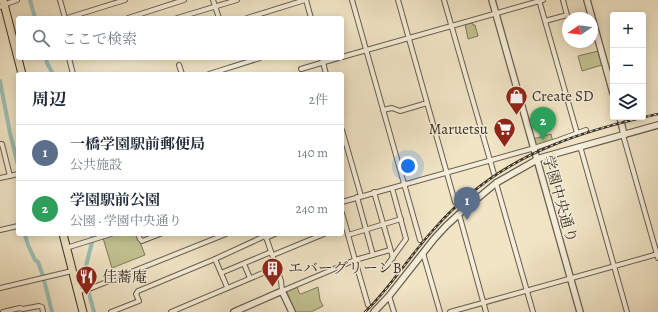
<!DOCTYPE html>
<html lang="ja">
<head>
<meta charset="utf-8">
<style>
  :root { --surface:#fff; --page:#f2f2f3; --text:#1f2937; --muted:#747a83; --line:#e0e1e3; --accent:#d93025 }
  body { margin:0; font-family:Alegreya,"Noto Serif JP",serif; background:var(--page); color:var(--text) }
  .controls { position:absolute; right:12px; top:12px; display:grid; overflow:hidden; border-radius:4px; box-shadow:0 2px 10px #0003 }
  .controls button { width:36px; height:36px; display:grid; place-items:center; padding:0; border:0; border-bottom:1px solid var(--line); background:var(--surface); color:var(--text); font:20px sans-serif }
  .compass { position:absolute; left:562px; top:12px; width:36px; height:36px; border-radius:50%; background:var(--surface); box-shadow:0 2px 10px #0003; rotate:257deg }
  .you { position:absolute; left:408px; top:166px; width:14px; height:14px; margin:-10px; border:3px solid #fff; border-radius:50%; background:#1a73e8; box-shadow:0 0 0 6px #1a73e833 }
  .badge { display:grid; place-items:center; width:26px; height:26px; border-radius:50%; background:var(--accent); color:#fff; font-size:13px; font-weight:700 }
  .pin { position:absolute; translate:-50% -33px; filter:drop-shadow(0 1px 2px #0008) }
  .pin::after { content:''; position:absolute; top:21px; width:14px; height:12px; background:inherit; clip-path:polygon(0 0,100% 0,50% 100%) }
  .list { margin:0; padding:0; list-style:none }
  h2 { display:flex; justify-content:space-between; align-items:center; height:52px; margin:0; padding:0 16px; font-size:17px }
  h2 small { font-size:13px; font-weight:400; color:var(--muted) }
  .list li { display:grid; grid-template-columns:26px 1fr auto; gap:12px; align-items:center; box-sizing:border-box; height:56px; padding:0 16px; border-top:1px solid var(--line) }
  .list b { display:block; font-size:15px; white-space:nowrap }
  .list p { margin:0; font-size:13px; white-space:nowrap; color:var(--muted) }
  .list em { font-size:13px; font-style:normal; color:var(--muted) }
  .icon { flex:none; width:22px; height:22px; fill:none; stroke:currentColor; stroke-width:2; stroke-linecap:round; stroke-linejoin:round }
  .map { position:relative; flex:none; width:658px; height:312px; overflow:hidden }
  .search { position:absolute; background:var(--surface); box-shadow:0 2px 10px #0003; left:16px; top:16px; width:328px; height:44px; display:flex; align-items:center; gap:10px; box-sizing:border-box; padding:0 14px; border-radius:4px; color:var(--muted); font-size:15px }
  .panel { position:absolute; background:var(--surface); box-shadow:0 2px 10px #0003; left:16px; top:72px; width:328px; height:164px; border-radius:4px }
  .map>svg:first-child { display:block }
  .green { fill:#c1c290; stroke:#7d7a5c }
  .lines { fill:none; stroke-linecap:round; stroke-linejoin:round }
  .canal { stroke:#9bbfb5; stroke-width:4 }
  .minor-casing { stroke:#675e4f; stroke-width:6 }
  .tertiary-casing { stroke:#675e4f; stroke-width:8 }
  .primary-casing { stroke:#393127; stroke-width:9 }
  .minor { stroke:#f6eeda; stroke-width:4 }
  .tertiary { stroke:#f6eeda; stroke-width:5.5 }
  .primary { stroke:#f1e5c6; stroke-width:7 }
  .rail-casing { stroke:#393127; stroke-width:2.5 }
  .rail { stroke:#f6eeda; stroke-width:1; stroke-dasharray:3; stroke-linecap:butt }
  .labels { text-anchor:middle; stroke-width:3; stroke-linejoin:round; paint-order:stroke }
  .poi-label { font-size:15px; fill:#393127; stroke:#f6eeda; text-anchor:start }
  .street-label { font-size:15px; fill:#393127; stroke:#f6eeda }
</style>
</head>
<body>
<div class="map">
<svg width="658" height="312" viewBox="0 0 658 312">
  <rect width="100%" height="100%" fill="#f1e5c6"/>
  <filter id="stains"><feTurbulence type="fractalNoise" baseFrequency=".005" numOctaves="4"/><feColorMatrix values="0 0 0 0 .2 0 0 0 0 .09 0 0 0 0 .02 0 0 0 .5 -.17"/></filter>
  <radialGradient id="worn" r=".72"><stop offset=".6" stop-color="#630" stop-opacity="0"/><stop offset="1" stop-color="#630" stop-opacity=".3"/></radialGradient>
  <g class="green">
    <polygon points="472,23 473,25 475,25 478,36 468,39 465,24"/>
    <polygon points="598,51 602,65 582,71 578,56"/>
    <polygon points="551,134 553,142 535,147 533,139"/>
    <polygon points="114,234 137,234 145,255 112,268 103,238"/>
    <polygon points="297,286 299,293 301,294 318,287 320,300 323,306 311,312 295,312 287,292 288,289"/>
  </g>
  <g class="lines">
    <g class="canal">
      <polyline points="30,0 35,18"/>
      <polyline points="46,58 47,63 53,74"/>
      <polyline points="0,81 10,133 18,165"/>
      <polyline points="27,234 25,235 28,245 35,260 38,262 43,276 52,312"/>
      <polyline points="92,234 92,242 86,266 87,279 87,286 94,312"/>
    </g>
    <defs>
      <g id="minor">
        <polyline points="60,0 65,18"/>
        <polyline points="213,0 219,18"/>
        <polyline points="306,0 311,18"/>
        <polyline points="352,0 420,240"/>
        <polyline points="398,0 455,202"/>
        <polyline points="444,0 494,174"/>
        <polyline points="539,0 577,133"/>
        <polyline points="0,7 6,4 17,0"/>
        <polyline points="67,18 125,0"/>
        <polyline points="128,18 184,0"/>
        <polyline points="177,18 237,0"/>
        <polyline points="247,18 305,0"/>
        <polyline points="545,21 567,15 563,0"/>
        <polyline points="342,57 543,0"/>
        <polyline points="69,58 73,74"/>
        <polyline points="322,58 326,74"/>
        <polyline points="179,65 182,74"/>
        <polyline points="301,69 338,58"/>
        <polyline points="209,74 260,58"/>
        <polyline points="383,110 392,108 400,111 427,103"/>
        <polyline points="342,130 361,196"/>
        <polyline points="623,135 658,258"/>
        <polyline points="0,144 2,144 10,176"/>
        <polyline points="580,146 627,312"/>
        <polyline points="0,178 18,174"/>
        <polyline points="496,183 533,312"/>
        <polyline points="374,192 393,258"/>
        <polyline points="357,197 373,255"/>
        <polyline points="342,202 531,149 559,140 586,130"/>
        <polyline points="459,214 486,312"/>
        <polyline points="0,230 18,226"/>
        <polyline points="138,234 140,239 142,241 160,234"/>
        <polyline points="265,234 281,281 282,291 355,260 342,213"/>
        <polyline points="348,235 401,219"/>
        <polyline points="266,238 275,234"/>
        <polyline points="66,248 111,234"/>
        <polyline points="423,253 440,312"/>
        <polyline points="273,255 324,234"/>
        <polyline points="215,259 227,287"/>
        <polyline points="244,264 250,278"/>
        <polyline points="385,268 406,239 392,188"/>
        <polyline points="221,273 271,252"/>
        <polyline points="0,288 72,271"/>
        <polyline points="89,289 226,234"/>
        <polyline points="77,292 86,289"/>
        <polyline points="389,296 394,312"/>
        <polyline points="368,305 355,260 390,250"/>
        <polyline points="3,312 20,308 23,309 39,306 42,307 43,312"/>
        <polyline points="111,312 139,301 136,294 138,291 215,259 265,236"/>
        <polyline points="171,312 277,267"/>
        <polyline points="450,312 658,254"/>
      </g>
      <g id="tertiary">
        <polyline points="492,0 580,312"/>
        <polyline points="587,0 613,93"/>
        <polyline points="620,117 624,135"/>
        <polyline points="234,312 282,291 292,312"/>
        <polyline points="374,312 389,296 434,239 446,226 459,214 496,183 540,158 658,125"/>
      </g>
      <g id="primary">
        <polyline points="3,0 22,74"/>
        <polyline points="63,234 83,312"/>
      </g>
    </defs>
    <use href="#minor" class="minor-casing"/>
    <use href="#tertiary" class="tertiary-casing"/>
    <use href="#primary" class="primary-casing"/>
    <use href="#minor" class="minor"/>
    <use href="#tertiary" class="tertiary"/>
    <use href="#primary" class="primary"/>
    <defs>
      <path id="rail" d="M365,312C391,287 410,255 435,228C467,192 508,163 553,145C587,131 622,122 658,114"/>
    </defs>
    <use href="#rail" class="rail-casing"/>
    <use href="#rail" class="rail"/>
  </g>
  <defs>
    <symbol id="shop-pin" viewBox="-11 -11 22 30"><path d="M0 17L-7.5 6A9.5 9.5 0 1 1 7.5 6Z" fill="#8f2418" stroke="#f6eeda"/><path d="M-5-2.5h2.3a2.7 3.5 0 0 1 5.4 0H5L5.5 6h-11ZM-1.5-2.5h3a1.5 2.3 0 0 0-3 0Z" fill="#fff"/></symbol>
    <symbol id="supermarket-pin" viewBox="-11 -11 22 30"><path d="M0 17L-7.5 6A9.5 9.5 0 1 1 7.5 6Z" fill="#8f2418" stroke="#f6eeda"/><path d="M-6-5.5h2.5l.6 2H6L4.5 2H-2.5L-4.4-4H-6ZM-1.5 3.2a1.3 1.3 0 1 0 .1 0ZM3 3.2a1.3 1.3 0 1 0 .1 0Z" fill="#fff"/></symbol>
    <symbol id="building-pin" viewBox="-11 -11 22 30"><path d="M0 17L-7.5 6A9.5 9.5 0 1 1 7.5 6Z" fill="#8f2418" stroke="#f6eeda"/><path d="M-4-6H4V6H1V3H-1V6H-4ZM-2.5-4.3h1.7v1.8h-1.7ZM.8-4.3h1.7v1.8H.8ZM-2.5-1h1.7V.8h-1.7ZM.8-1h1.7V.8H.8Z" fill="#fff"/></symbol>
    <symbol id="restaurant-pin" viewBox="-11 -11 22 30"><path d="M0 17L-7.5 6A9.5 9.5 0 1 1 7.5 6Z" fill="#8f2418" stroke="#f6eeda"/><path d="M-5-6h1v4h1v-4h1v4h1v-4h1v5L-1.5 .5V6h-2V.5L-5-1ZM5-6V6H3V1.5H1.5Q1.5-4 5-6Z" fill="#fff"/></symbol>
  </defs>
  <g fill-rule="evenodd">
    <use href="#shop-pin" x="504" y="84" width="25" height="34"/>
    <use href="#supermarket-pin" x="492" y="116" width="25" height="34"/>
    <use href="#building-pin" x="260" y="256" width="25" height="34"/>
    <use href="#restaurant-pin" x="74" y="264" width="25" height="34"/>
  </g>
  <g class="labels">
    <g class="poi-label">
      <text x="532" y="101">Create SD</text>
      <text x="488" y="134" text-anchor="end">Maruetsu</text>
      <text x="288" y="273">エバーグリーンB</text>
      <text x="102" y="282">佳蕎庵</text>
    </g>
    <g class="street-label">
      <text transform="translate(560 199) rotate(74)" y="5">学園中央通り</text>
    </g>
  </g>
  <rect width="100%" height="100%" filter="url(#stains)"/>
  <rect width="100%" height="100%" fill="url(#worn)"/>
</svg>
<div class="controls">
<button>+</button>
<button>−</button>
<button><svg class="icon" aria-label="layers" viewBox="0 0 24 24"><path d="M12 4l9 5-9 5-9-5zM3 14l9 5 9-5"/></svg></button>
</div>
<svg class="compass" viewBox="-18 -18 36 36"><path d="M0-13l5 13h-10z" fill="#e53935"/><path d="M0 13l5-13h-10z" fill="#747a83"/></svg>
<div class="you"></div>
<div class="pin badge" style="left:467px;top:220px;background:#5c6f8a">1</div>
<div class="pin badge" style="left:543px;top:140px;background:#2e9e5b">2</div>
<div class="search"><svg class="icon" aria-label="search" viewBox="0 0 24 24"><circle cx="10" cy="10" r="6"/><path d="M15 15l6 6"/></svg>ここで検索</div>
<section class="panel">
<h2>周辺<small>2件</small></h2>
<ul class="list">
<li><span class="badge" style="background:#5c6f8a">1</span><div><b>一橋学園駅前郵便局</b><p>公共施設</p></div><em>140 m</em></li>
<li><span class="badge" style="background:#2e9e5b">2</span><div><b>学園駅前公園</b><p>公園 · 学園中央通り</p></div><em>240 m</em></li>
</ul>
</section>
</div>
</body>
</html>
